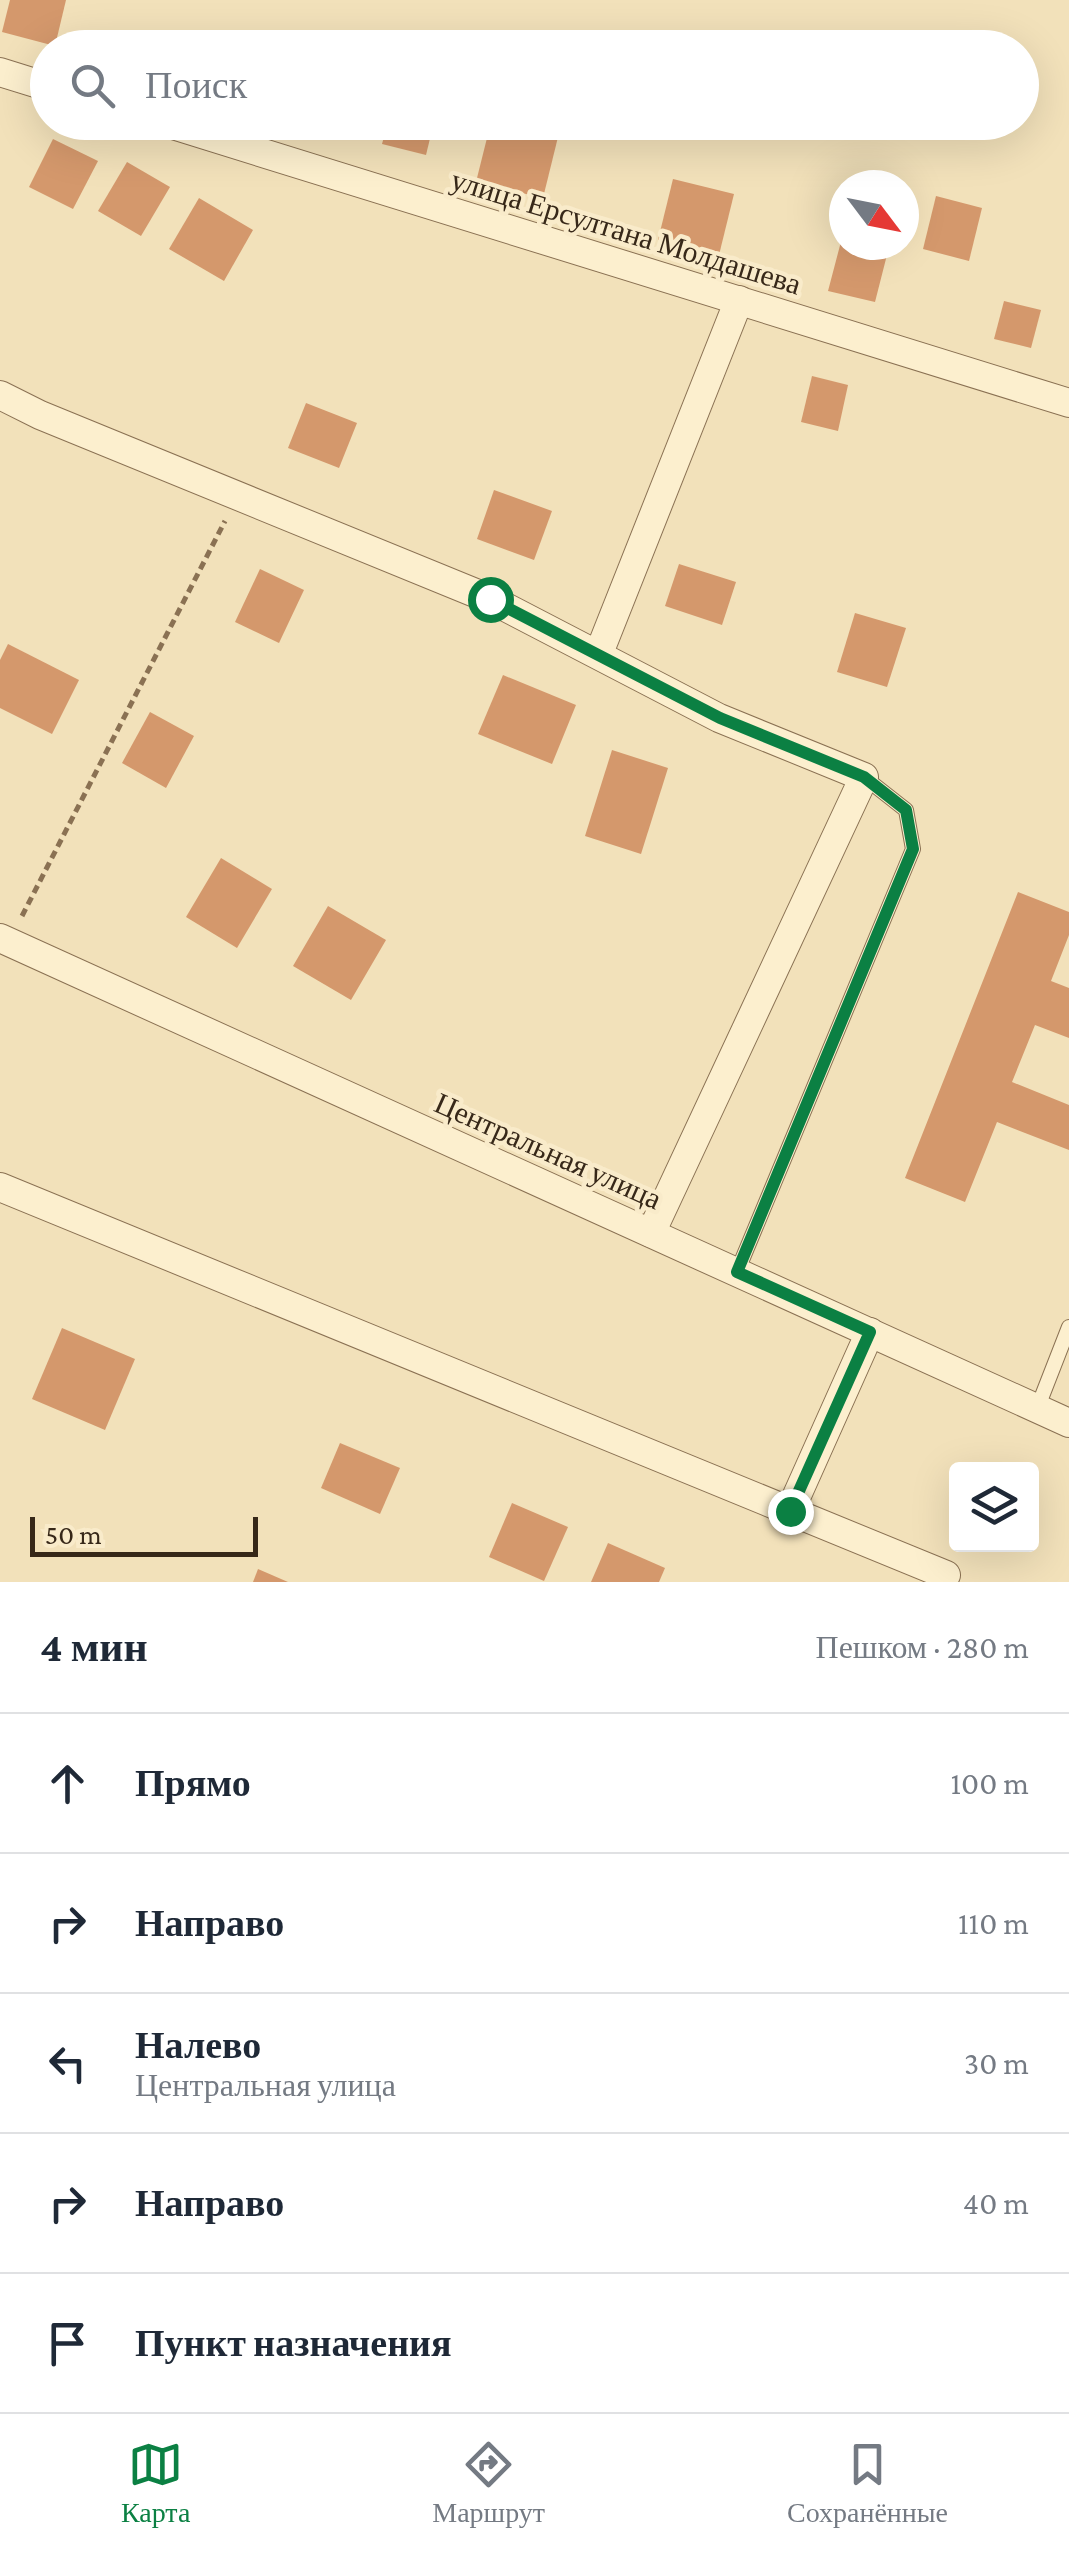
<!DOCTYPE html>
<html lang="ru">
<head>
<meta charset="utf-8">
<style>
  :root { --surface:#fff; --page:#f6f6f7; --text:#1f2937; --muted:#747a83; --line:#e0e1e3; --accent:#0b8043 }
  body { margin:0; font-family:"Crimson Pro",serif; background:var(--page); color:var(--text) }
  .controls { position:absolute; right:30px; bottom:30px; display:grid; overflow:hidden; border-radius:10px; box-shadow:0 10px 40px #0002 }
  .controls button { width:90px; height:90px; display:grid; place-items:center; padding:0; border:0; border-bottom:2px solid var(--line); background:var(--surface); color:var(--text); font:50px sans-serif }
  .compass { position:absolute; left:829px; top:170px; width:90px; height:90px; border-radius:50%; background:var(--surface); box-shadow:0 10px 40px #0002; rotate:122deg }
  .scale { position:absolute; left:30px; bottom:25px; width:228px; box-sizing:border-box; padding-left:10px; border:5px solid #372819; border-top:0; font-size:28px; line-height:35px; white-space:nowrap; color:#372819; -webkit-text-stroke:8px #f9ebca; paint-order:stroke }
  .stop { position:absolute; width:30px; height:30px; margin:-22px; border:8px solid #0b8043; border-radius:50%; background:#fff }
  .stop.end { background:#0b8043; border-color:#fff; box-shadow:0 2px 10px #0008 }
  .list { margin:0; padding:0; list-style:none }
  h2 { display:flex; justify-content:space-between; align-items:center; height:130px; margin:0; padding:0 40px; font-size:42px }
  h2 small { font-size:32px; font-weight:400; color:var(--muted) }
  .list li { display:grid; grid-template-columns:65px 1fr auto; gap:30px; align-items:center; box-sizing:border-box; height:140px; padding:0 40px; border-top:2px solid var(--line) }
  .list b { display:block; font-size:38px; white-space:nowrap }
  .list p { margin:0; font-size:32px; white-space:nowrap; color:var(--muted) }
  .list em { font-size:32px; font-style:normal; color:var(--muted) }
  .icon { flex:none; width:55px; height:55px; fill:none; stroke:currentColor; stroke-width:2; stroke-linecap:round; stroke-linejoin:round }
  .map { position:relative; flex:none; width:1069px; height:1582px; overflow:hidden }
  .search { position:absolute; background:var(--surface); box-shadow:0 10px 40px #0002; left:30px; right:30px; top:30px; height:110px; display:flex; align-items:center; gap:25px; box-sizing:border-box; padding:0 35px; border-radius:55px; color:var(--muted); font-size:38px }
  .sheet { height:830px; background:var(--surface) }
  nav { display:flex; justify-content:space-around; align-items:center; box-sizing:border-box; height:140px; border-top:2px solid var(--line); background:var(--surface); font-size:28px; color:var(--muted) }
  nav a { display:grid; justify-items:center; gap:5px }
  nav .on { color:var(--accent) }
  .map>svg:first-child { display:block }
  .building { fill:#d4986c }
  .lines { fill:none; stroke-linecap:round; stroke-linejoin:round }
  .service-casing { stroke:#8a7153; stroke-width:16 }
  .minor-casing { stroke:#8a7153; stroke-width:30 }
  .path { stroke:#8a7153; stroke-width:5; stroke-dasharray:8 5; stroke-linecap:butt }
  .service { stroke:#fcefce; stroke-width:14 }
  .minor { stroke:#fcefce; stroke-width:28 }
  .route { stroke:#0b8043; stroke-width:12 }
  .labels { text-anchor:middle; stroke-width:9; stroke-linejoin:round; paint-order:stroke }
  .street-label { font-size:30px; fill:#372819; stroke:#f9ebca }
</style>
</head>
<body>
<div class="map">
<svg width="1069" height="1582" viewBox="0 0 1069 1582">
  <rect width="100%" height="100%" fill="#f2e1ba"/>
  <g class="building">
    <polygon points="10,0 66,0 55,46 2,32"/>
    <polygon points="388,122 434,122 426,155 382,144"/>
    <polygon points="491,122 558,137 543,198 476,182"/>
    <polygon points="53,139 98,161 73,209 29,187"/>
    <polygon points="127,162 170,187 141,236 98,211"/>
    <polygon points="673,179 734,194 719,255 658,240"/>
    <polygon points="936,196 982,208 969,261 923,249"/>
    <polygon points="199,198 253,230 224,281 169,249"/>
    <polygon points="843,234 844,245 889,247 875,302 828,291"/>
    <polygon points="1004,301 1041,310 1031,348 994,339"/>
    <polygon points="812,376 848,385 838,431 801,422"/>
    <polygon points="306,403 357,423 339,468 288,448"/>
    <polygon points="494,490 552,511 534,560 477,539"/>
    <polygon points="679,564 736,582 722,625 665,606"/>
    <polygon points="260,569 304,590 279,643 235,622"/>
    <polygon points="855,613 906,628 887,687 837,672"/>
    <polygon points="8,644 79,680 52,734 0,708 0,660"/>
    <polygon points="503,675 576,705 552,764 478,734"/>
    <polygon points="150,712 194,736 166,788 122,763"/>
    <polygon points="612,750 668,768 641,854 585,836"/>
    <polygon points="221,858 272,889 237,948 186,917"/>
    <polygon points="1018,892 1069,912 1069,935 1051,981 1069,988 1069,1038 1035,1025 1012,1082 1069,1105 1069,1150 997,1122 965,1202 905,1178"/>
    <polygon points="328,906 386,940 351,1000 293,966"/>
    <polygon points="62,1328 135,1359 105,1430 32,1399"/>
    <polygon points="340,1443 400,1468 380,1514 321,1488"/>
    <polygon points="512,1503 568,1527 544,1581 489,1557"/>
    <polygon points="608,1543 665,1568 659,1582 591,1582"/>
    <polygon points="258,1569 288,1582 253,1582"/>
  </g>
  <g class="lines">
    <defs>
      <g id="service">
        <polyline points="737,1272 913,849 906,810 864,777"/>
        <polyline points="1037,1409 1069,1327"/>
      </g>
      <g id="minor">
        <polyline points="0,72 48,87"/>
        <polyline points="163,122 1069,403"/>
        <polyline points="0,395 40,415 490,599 719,718 864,777 651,1233"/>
        <polyline points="599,653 739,300"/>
        <polyline points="0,938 1069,1423"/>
        <polyline points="0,1187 946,1575"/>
        <polyline points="790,1511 870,1332"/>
      </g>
    </defs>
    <use href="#service" class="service-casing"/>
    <use href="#minor" class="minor-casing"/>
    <polyline class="path" points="22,916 225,521"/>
    <use href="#service" class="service"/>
    <use href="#minor" class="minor"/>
  </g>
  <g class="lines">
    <polyline class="route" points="490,599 720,718 864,777 906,810 913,849 737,1272 870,1332 790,1511"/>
  </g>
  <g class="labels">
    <g class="street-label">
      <text transform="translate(626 232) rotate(17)" y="10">улица Ерсултана Молдашева</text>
      <text transform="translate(548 1151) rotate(24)" y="10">Центральная улица</text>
    </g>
  </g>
</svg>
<div class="controls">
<button><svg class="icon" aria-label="layers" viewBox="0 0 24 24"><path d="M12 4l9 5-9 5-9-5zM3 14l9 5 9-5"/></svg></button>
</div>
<svg class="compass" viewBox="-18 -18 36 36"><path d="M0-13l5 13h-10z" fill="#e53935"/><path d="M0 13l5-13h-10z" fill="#747a83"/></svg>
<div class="scale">50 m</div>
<div class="stop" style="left:490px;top:599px"></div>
<div class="stop end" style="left:790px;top:1511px"></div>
<div class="search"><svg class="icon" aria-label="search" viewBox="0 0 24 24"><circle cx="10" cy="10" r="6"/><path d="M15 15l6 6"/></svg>Поиск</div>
</div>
<section class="sheet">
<h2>4 мин<small>Пешком · 280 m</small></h2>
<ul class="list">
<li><svg class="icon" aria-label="ahead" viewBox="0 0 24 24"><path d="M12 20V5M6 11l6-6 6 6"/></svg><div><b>Прямо</b></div><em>100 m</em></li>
<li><svg class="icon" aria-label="right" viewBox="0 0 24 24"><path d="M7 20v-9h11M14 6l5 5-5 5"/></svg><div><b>Направо</b></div><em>110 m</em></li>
<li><svg class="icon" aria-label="left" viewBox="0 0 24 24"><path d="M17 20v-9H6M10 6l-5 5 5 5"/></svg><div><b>Налево</b><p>Центральная улица</p></div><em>30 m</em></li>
<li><svg class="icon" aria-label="right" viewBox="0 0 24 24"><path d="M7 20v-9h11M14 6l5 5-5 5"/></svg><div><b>Направо</b></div><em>40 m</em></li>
<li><svg class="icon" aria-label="arrive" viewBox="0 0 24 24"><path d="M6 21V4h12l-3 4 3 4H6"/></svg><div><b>Пункт назначения</b></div></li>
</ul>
</section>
<nav>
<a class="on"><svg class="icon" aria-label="map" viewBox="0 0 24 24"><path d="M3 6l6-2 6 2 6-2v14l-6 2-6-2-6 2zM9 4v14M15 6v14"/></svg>Карта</a>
<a><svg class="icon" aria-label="directions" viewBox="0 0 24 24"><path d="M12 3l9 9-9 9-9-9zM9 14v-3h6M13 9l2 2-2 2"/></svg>Маршрут</a>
<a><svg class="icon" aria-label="saved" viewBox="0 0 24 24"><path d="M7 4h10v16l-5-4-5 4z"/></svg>Сохранённые</a>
</nav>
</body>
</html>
